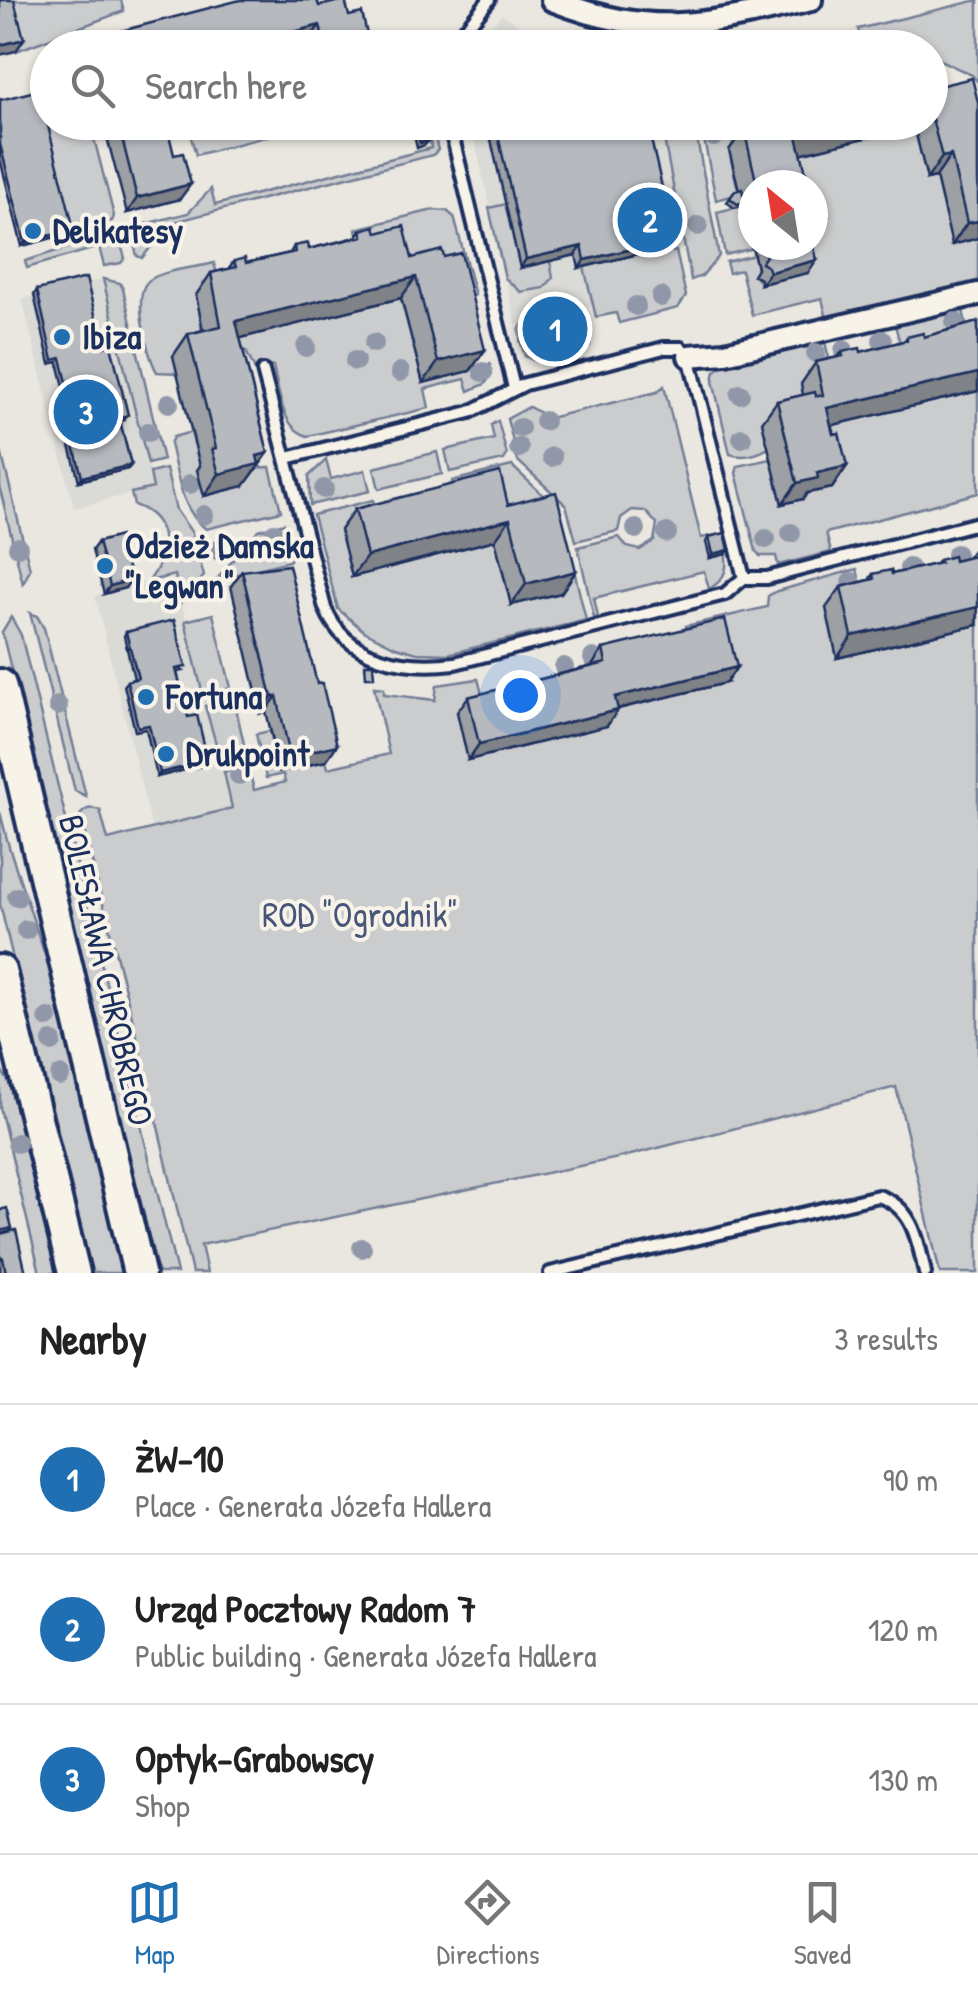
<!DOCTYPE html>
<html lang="en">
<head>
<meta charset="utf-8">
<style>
  :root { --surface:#fff; --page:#f2f2f2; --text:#222; --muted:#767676; --line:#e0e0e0; --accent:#1f6fb2 }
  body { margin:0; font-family:"Patrick Hand",sans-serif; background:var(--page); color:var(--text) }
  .compass { position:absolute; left:738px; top:170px; width:90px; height:90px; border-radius:50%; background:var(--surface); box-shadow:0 2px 8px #0004; rotate:330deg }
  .you { position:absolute; left:520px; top:695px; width:35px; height:35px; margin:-25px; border:8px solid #fff; border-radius:50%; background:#1a73e8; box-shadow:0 0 0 15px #1a73e833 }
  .badge { display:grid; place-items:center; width:65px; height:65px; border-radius:50%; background:var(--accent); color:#fff; font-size:32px; font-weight:700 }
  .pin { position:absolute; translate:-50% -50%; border:5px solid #fff; box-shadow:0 2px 10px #0006 }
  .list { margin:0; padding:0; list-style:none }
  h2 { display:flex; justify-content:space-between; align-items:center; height:130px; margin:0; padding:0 40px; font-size:42px }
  h2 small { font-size:32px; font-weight:400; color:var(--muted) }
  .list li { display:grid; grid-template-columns:65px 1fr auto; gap:30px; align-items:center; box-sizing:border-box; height:150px; padding:0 40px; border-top:2px solid var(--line) }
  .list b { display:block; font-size:38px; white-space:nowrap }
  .list p { margin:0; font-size:32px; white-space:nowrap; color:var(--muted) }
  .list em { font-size:32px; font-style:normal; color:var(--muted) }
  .icon { flex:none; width:55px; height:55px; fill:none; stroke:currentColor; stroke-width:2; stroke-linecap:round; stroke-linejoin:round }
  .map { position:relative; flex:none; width:978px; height:1273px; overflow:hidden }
  .search { position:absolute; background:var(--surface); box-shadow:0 2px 8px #0004; left:30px; right:30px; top:30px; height:110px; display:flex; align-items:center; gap:25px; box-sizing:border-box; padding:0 35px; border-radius:55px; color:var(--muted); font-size:38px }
  .sheet { height:580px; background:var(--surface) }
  nav { display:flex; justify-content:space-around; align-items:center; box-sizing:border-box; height:140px; border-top:2px solid var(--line); background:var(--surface); font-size:28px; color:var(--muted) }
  nav a { display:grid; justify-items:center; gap:5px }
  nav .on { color:var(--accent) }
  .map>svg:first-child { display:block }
  .built { fill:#dadad6 }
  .green { fill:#cbcccd; stroke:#737e96; stroke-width:2.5 }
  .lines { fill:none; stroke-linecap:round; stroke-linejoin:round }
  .lane-casing { stroke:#1b2f5e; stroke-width:18 }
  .street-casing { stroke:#1b2f5e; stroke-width:28 }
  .secondary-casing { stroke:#1b2f5e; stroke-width:38 }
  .lane { stroke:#f7f3e8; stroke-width:10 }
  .street { stroke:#f7f3e8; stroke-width:20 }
  .secondary { stroke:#f7f3e8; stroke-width:30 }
  .tree { fill:#9097a8 }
  .wall { fill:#9da0a4; stroke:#1b2f5e; stroke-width:2.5 }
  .shaded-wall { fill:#7f8286; stroke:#1b2f5e; stroke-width:2.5 }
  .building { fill:#b6babf; stroke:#1b2f5e; stroke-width:2.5 }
  .poi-dot { fill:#1f6fb2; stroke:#f7f3e8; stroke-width:4 }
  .labels { text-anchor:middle; stroke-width:8; stroke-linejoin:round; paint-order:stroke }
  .poi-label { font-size:35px; font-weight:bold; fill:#1b2f5e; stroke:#f7f3e8; text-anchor:start }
  .park-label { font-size:35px; fill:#47567a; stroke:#f7f3e8 }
  .street-label { font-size:35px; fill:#1b2f5e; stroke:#f7f3e8 }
</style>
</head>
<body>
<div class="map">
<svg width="978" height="1273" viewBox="0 0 978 1273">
  <rect width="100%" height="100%" fill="#eae7e0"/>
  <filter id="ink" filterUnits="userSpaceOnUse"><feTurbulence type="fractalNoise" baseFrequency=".01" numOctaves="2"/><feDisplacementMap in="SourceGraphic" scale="20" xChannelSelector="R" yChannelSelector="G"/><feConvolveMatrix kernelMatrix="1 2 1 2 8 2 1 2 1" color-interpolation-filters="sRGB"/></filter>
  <g filter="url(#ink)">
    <g class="built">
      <polygon points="502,14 523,28 577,47 472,47"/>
      <polygon points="471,123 661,123 687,248 585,268 593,306 516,325"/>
      <polygon points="103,279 154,488 74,508 22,299"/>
      <polygon points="175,574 232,808 152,829 95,596"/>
    </g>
    <g class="green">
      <polygon points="3,0 121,0 124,11 16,51"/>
      <polygon points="978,0 978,82 972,75 931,56 930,48 863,47 858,29"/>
      <polygon points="47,91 48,122 90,123 114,216 112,221 71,233 36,94"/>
      <polygon points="301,122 302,127 196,155 187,123"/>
      <polygon points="661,123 694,123 719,256 702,276 691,280"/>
      <polygon points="721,123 775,123 780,144 729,150 739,194 716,200 704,139"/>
      <polygon points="914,126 927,178 936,177 952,244 978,238 978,283 827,320 822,298 752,315 741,270 729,273 726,262 754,255 757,268 753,275 762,284 813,245 813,237 819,230 813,226 813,185 789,185 783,158"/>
      <polygon points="433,129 438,150 433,155 170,223 142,258 137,256 130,228 188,213 211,189 215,205 431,148 429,133"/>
      <polygon points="506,204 520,267 550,261 553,278 544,288 521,292 505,278 489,208"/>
      <polygon points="742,206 753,248 725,255 717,212"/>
      <polygon points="433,210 447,211 454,217 475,295 452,301 362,254 356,229"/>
      <polygon points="117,232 125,258 121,263 104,266 99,247 27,268 25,261"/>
      <polygon points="668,247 669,252 676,251 686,296 678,308 619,323 616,313 596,317 584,267"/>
      <path d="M214,263L221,289L201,326L206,347L177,373L157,372C147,355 130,290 151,279C167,269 196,268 214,263Z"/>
      <polygon points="103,279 120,283 123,289 163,460 148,464"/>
      <path d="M401,298L423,383L490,364L492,374L485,384L469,391L465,379L425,389L429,408L308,436C281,429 279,390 273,366L255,370L246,351L221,343Z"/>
      <polygon points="577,310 584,318 590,345 533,360 525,356 520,340 526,324"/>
      <polygon points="963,310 967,328 902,350 895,325"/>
      <path d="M825,342L829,358L821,361L820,369L808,372V416C787,434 761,464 730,454L713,381L715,371L724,365Z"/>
      <path d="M664,386L701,538L721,534C727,556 733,576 709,589L704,571L594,598L598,617L594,618L578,547L619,537L627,547L640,550L654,541L657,524L645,511L632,510L621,518L618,531L576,541L566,505L518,461L507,419L529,407L549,418L657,392Z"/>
      <polygon points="978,391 978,493 826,533 831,552 778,565 776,556 760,556 756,551 736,473 738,466 771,459 782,504 802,499 812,430"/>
      <polygon points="498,421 507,455 504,460 450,472 445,450 494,439 491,425"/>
      <path d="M191,432L201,469L270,467L281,511L206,529C181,512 177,471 170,444L173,437Z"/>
      <polygon points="0,447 30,569 23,584 0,489"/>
      <polygon points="437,452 442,474 379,489 374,468"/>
      <polygon points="326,460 331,479 365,470 370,491 310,505 309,476"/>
      <polygon points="512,466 559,510 457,500 452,481"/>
      <path d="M166,469L176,510L192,533L204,576L181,602L175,575L149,581C170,554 171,518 134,505L131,493L153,488L150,473Z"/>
      <polygon points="373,500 378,520 352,577 495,540 511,605 561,593 573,566 586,620 448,654 417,653 396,647 364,631 338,609 313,515"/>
      <polygon points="284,523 293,556 289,561 217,579 258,530"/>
      <path d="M857,569L863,594L978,615V1273H940L896,1087L623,1157L201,1245L207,1273H192L136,1032L80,815C86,808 91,807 100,810L108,840L232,808L224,772L248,766L254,790L285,782L283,774L266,778L256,734L270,731L280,771L326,761L328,768L389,754L374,687L384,688V694L435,700L437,685L478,679L485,705L604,712L691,641L686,626L767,607L768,596L777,591Z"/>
      <polygon points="30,613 37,616 44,628 86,796 75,791"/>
      <polygon points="213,614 231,688 203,695 185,621"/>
      <polygon points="11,617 21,635 177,1273 158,1273 2,632"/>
      <polygon points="234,699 247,758 222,764 205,706"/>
      <polygon points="0,812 9,847 56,988 125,1273 88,1273 0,904"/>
      <polygon points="0,1069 13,1087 58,1273 40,1273 0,1108"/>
    </g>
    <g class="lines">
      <defs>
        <g id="lane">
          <polyline points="450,48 489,0"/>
          <polyline points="449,122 514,388"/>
          <path d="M263,371L325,608C346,660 404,669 455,663L725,594L744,578"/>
          <polyline points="287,458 470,412 525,384 664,348 681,348 689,356 744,578"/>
          <polyline points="744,578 767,578 978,523"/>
          <path d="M550,1273L878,1196C913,1207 918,1240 925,1273"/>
        </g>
        <g id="street">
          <path d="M552,0C651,39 710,25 811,0"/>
          <polyline points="689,356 725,353 978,294"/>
        </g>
        <g id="secondary">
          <polyline points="0,685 139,1273"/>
          <polyline points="0,971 74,1273"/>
        </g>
      </defs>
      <use href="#lane" class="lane-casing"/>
      <use href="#street" class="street-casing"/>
      <use href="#secondary" class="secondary-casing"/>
      <use href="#lane" class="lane"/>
      <use href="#street" class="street"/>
      <use href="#secondary" class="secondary"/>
    </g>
    <g class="tree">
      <circle cx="714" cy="137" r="10"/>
      <circle cx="698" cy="226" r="10"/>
      <circle cx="661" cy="297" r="10"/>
      <circle cx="636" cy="306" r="10"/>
      <circle cx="955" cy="322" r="10"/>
      <circle cx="528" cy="331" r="10"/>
      <circle cx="882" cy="340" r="10"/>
      <circle cx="374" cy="343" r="10"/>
      <circle cx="572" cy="345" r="10"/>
      <circle cx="306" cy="347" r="10"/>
      <circle cx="844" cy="350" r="10"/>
      <circle cx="547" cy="351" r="10"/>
      <circle cx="816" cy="353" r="10"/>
      <circle cx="355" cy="361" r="10"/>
      <circle cx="400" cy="372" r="10"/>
      <circle cx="483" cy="372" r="10"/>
      <circle cx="740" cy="394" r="10"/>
      <circle cx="169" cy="403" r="10"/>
      <circle cx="544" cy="421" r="10"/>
      <circle cx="520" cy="428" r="10"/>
      <circle cx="148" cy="432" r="10"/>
      <circle cx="742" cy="438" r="10"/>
      <circle cx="519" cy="448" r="10"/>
      <circle cx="552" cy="457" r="10"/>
      <circle cx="190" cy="484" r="10"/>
      <circle cx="324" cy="489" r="10"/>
      <circle cx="204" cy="515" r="10"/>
      <circle cx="636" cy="529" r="10"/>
      <circle cx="274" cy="533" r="10"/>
      <circle cx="667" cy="533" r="10"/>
      <circle cx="791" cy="533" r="10"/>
      <circle cx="766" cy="539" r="10"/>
      <circle cx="18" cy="547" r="10"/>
      <circle cx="217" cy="550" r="10"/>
      <circle cx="183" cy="554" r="10"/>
      <circle cx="956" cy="554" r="10"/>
      <circle cx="909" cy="568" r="10"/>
      <circle cx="851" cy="582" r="10"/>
      <circle cx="593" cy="658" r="10"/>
      <circle cx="564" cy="667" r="10"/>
      <circle cx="58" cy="706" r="10"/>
      <circle cx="239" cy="775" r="10"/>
      <circle cx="17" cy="897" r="10"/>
      <circle cx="26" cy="930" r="10"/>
      <circle cx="48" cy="1018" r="10"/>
      <circle cx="52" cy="1042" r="10"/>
      <circle cx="60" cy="1076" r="10"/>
      <circle cx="17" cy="1143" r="10"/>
      <circle cx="362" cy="1248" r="10"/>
    </g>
    <g class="wall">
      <polygon points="319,6 349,16 370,47 377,48 310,48 309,40 281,48 106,48 117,32"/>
      <polygon points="930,88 978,238 952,245 936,177 927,179 914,126 801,153 809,185 753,185 753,245 813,245 817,260 808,273 761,284 760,279 753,275 757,268 742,206 734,208 727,202 735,191 739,190 729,150 744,129 775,127 775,122 930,122"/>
      <polygon points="0,100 74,229 71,233 22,246 0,159"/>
      <polygon points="103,122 166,122 180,199 127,213"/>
      <polygon points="487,122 647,122 668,247 579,268 576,255 520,268"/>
      <polygon points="417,131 428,141 425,145 417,148 414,135"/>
      <polygon points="361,230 377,233 412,258 444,257 485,350 470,371 423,383 401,298 240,338 268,453 244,486 204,496 197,470 200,466 173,356 188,334 203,330 196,295 211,273 228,269 234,261 246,263 290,253 294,246 309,249 356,237"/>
      <polygon points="37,290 103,347 125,420 120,421 131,465 128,469 79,481 66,430 69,426 73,425 58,362 50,364 34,295"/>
      <polygon points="546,316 567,338 546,341 543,320"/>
      <polygon points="978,322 978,391 831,425 847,466 832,488 807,493 803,499 782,504 762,422 777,401 803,395 801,384 816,362 838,357 842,352 861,352 904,341 907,337 924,337"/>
      <polygon points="508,505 576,571 561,593 511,605 495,540 352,577 340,530 355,509"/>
      <polygon points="709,537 726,554 710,558 706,542"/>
      <polygon points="98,542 125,588 104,594 92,550"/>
      <polygon points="978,544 977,625 837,658 826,608 841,587 869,580 873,574 892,574 936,564 939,560 954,561 967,558"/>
      <polygon points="242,571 326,761 280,771 266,711 261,713 231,586"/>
      <polygon points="126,632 183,671 177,672 188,717 205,765 157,777 146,729 135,731 124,685 127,681 134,679 124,636"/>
      <polygon points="603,649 726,683 618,709 607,726 468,760 457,712 468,697 592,666"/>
      <polygon points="0,1210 12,1228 10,1231 26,1273 0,1273"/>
    </g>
    <g class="shaded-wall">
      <polygon points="320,25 309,40 281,48 233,48"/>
      <polygon points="24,39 16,51 0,55 0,45"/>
      <polygon points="854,122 916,122 914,126 783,158 797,136"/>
      <polygon points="951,155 936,177 927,179 942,157"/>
      <polygon points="191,184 180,199 127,213 137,198"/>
      <polygon points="978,221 978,238 952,245 967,223"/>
      <polygon points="74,229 71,233 22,246 25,242"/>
      <polygon points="674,239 668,247 579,268 585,260"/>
      <polygon points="582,246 576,255 520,268 526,259"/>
      <polygon points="817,260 808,273 761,284 770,272"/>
      <polygon points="416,277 401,298 221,343 236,321"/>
      <polygon points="570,333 567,338 546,341 549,337"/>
      <polygon points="485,350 470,371 423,383 438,362"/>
      <polygon points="978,373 978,391 812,430 827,408"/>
      <polygon points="268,453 244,486 204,496 219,474 257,456"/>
      <polygon points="131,465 128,469 79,481 82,477"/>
      <polygon points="847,466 832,488 807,493 803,499 782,504 797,483 817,473"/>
      <polygon points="510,519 495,540 352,577 367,556"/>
      <polygon points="729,550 726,554 710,558 713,554"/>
      <polygon points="576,571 561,593 511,605 526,584"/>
      <polygon points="131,580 125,588 104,594 110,586"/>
      <polygon points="978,607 977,625 837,658 852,636"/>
      <polygon points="737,667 726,683 604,712 615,697"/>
      <polygon points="277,696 266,711 261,713 272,697"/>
      <polygon points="618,710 607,726 468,760 479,744"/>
      <polygon points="337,745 326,761 280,771 290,756"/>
      <polygon points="208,761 205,765 157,777 160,773"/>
    </g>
    <g class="building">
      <polygon points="0,0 14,0 24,39 0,45"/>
      <polygon points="240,0 317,0 319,6 345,0 349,16 362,13 370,47 377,45 377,48 325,48 320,25 233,48 121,48 117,32"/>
      <polygon points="972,78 978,102 978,221 967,223 951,155 942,157 930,111 930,88"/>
      <polygon points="39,90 74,229 25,242 0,144 0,100"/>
      <polygon points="118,122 166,122 174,155 183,153 191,184 137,198"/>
      <polygon points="495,122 647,122 674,239 585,260 582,246 526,259"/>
      <polygon points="771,122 774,122 775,127 794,122 854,122 797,136 809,185 757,185 744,129"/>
      <polygon points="424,129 428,141 420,143 417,131"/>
      <polygon points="742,189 745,202 737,204 730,198 735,191"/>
      <polygon points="818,207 821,213 828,217 820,228 813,230 813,208"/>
      <polygon points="375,226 377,233 404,226 412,258 442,250 444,257 461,253 485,350 438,362 416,277 236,321 268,453 257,456 259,464 219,474 212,449 216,448 188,334 221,326 211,273 236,267 234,261 245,258 246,263 295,252 294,246 308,243 309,249 363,236 361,230"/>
      <polygon points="813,244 817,260 770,272 768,267 761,263 766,256 763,245"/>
      <polygon points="86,278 103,347 111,345 128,415 119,418 131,465 82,477 69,426 77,424 61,358 53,360 37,290"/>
      <polygon points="567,313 570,333 549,337 546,316"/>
      <polygon points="978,322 978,373 827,408 833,434 839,433 847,466 817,473 818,478 797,483 777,401 815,392 816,396 823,395 816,362 843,356 842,352 860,348 861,352 907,340 907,337 923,333 924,337"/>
      <polygon points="500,472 508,505 556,492 576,571 526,584 510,519 367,556 355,509"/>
      <polygon points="725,533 729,550 713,554 709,537"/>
      <polygon points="120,536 131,580 110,586 98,542"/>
      <polygon points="978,555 978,607 852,636 841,587 874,579 873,574 891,570 892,574 940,563 939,560 953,556 954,561"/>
      <polygon points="289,565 317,684 322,683 337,745 290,756 277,696 272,697 242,571"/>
      <polygon points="725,619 737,667 615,697 618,710 479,744 468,697 606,663 603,649"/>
      <polygon points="174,620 186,667 176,669 188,717 197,715 208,761 160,773 149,725 138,727 127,681 138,678 126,632"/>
      <polygon points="365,664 373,664 374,677 366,677"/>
      <polygon points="7,1208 12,1228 0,1231 0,1210"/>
      <polygon points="16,1230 26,1273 6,1273 3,1258 0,1258 0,1234"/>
    </g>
  </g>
  <g class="poi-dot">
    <circle cx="33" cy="231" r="10"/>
    <circle cx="62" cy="337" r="10"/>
    <circle cx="105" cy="566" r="10"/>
    <circle cx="146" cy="697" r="10"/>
    <circle cx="166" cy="754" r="10"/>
  </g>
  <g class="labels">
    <g class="poi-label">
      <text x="53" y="243">Delikatesy</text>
      <text x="82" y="349">Ibiza</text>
      <text x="125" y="558">Odzież Damska<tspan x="125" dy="40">"Legwan"</tspan></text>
      <text x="166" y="709">Fortuna</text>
      <text x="186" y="766">Drukpoint</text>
    </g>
    <g class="park-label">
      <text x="360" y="927">ROD "Ogrodnik"</text>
    </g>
    <g class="street-label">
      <text transform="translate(106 970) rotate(77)" y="12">BOLESŁAWA CHROBREGO</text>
    </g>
  </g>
</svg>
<svg class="compass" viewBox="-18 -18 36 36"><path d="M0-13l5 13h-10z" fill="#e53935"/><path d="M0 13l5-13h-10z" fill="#767676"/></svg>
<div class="you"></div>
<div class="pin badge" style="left:555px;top:329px">1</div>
<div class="pin badge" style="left:650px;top:220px">2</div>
<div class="pin badge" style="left:86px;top:412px">3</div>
<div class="search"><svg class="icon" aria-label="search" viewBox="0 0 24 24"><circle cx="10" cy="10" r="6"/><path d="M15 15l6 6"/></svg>Search here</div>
</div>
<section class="sheet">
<h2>Nearby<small>3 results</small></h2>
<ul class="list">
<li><span class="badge">1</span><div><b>ŻW-10</b><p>Place · Generała Józefa Hallera</p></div><em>90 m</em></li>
<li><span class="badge">2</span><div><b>Urząd Pocztowy Radom 7</b><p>Public building · Generała Józefa Hallera</p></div><em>120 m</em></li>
<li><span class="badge">3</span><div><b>Optyk-Grabowscy</b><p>Shop</p></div><em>130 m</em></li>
</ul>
</section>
<nav>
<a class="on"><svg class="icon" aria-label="map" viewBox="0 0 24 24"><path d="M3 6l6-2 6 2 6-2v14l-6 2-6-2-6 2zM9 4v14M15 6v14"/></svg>Map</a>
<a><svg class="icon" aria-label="directions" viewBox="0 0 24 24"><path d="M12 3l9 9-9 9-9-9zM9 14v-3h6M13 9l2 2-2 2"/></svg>Directions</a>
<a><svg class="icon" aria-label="saved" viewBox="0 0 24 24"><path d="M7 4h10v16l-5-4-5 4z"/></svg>Saved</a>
</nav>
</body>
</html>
